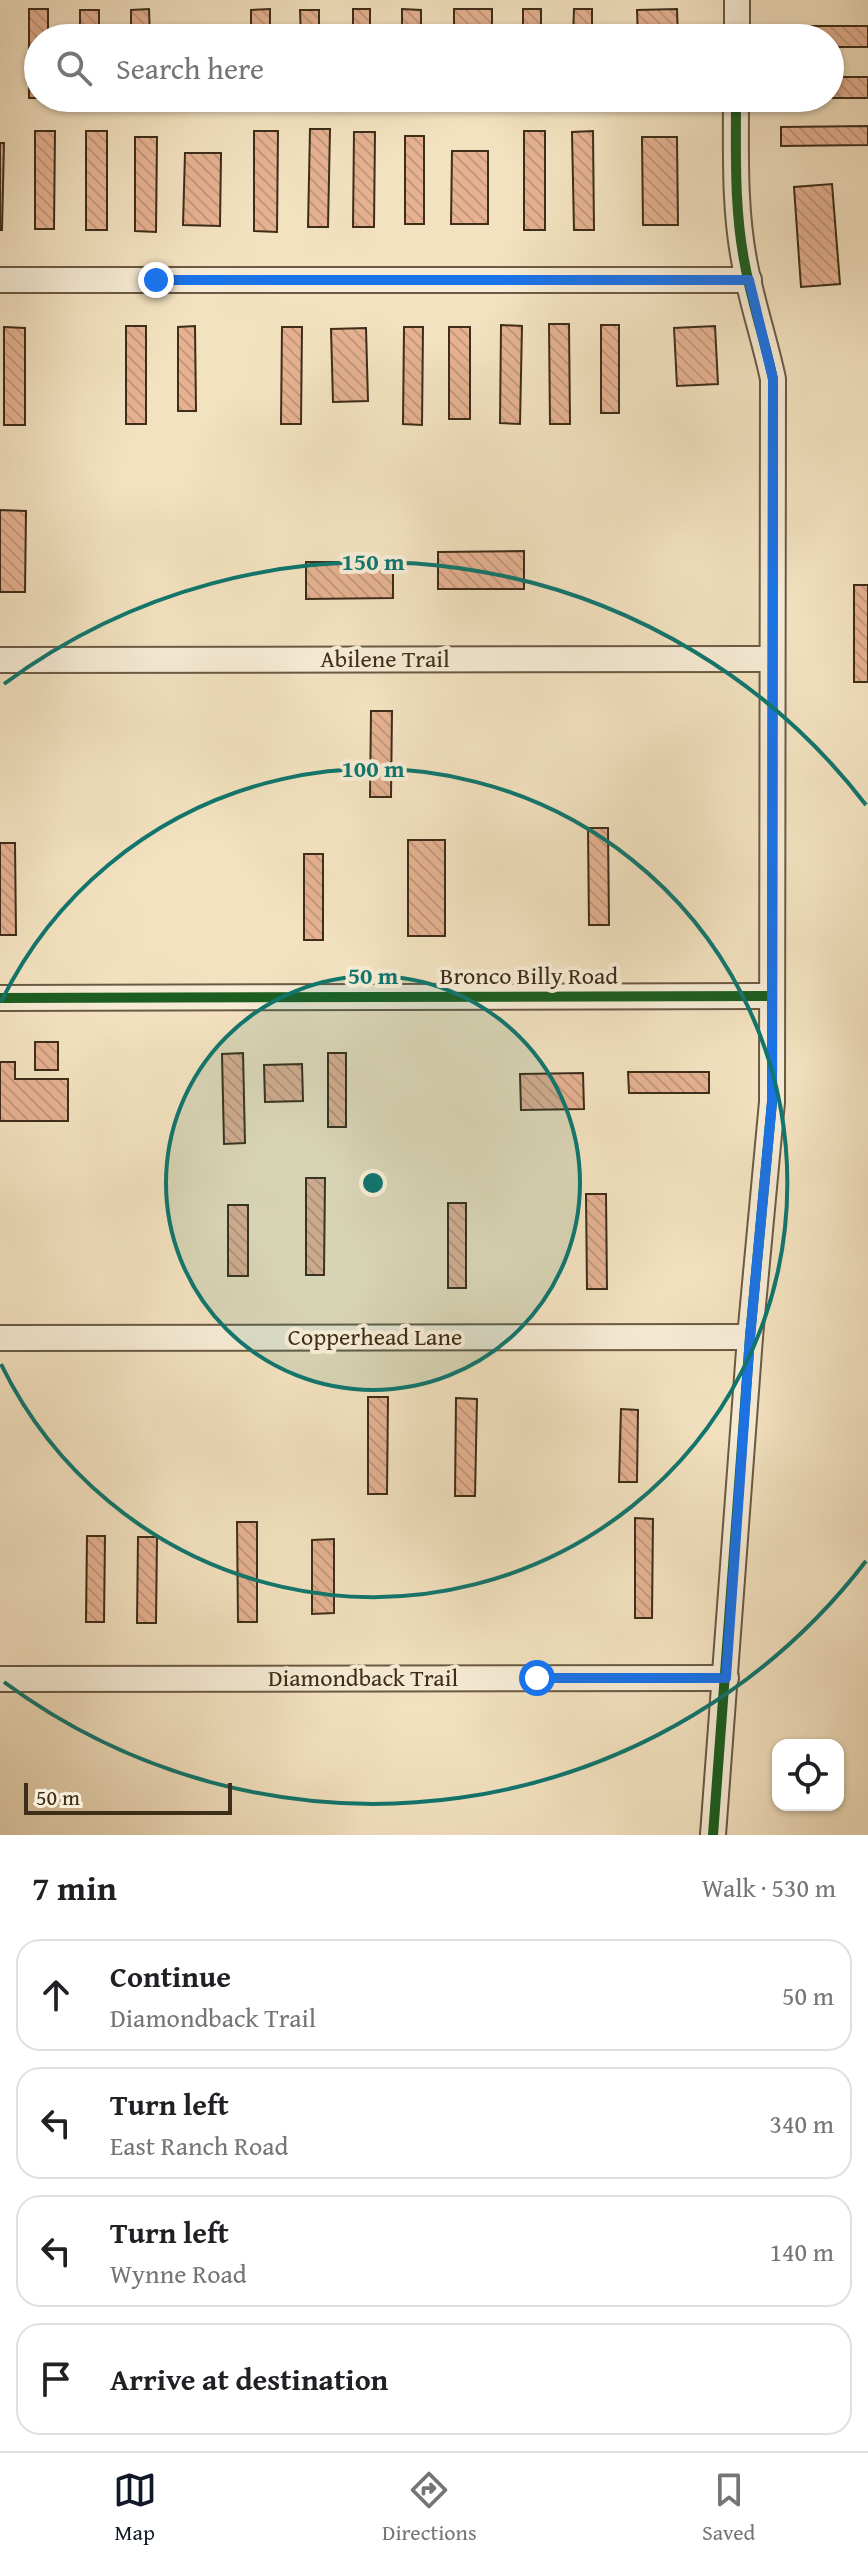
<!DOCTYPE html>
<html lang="en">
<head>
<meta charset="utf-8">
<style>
  :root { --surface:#fff; --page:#f6f6f6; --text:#202124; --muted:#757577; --line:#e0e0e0; --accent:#111827 }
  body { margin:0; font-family:"Gentium Book Plus",serif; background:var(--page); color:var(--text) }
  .controls { position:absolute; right:24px; bottom:24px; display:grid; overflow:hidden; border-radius:16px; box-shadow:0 2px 6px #0004 }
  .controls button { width:72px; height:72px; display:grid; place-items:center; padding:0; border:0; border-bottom:2px solid var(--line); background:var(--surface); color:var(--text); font:40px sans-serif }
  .scale { position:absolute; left:24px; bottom:20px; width:208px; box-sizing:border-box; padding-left:8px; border:4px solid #3d2d19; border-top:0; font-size:22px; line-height:28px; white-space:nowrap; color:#3d2d19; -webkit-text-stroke:6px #f7ecd6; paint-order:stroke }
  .stop { position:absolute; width:24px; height:24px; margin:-18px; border:6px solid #1a73e8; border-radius:50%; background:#fff }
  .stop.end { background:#1a73e8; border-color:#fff; box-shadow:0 2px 8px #0008 }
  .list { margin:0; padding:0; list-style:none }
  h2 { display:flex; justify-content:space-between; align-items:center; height:104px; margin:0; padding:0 32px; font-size:34px }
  h2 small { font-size:26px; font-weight:400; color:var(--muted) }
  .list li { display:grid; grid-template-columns:52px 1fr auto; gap:24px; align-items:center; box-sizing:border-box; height:112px; margin:0 16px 16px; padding:0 16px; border:2px solid var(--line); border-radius:24px }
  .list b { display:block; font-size:30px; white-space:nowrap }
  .list p { margin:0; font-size:26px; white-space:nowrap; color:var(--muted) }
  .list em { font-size:26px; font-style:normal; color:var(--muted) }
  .icon { flex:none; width:44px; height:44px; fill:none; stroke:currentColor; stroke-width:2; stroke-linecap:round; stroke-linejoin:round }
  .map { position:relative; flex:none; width:868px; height:1835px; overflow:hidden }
  .search { position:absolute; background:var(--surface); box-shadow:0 2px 6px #0004; left:24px; right:24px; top:24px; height:88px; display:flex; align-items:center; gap:20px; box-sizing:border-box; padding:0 28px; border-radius:44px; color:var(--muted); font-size:30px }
  .sheet { height:616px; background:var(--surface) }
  nav { display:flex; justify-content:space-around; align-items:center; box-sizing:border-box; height:112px; border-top:2px solid var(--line); background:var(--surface); font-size:22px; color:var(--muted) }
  nav a { display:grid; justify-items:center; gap:4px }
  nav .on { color:var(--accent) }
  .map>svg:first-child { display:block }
  .building { fill:url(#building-back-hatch); stroke:#3d2d19; stroke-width:2 }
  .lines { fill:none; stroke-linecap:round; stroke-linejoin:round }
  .street-casing { stroke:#6a5a43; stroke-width:28 }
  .street { stroke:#f7ecd6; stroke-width:24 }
  .cycleway-casing { stroke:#f7ecd6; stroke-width:15 }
  .cycleway { stroke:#1b5e20; stroke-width:10 }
  .route { stroke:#1a73e8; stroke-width:10 }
  .ring { fill:none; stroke:#0f766e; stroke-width:4 }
  .labels { text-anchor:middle; stroke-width:8; stroke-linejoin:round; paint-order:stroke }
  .street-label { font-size:24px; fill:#3d2d19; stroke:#f7ecd6 }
  .centre { fill:#0f766e; stroke:#f7ecd6; stroke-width:4 }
  .ring-label { font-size:24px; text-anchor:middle; font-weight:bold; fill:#0f766e; stroke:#f7ecd6; stroke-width:8; stroke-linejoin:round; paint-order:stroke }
</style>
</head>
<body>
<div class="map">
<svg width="868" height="1835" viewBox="0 0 868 1835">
  <defs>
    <pattern id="building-back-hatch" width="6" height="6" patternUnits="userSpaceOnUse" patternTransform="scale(2)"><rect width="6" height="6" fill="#e6b292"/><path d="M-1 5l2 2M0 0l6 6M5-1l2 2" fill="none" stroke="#c6997d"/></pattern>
  </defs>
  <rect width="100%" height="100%" fill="#f3e2c0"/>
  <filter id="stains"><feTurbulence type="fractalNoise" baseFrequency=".0025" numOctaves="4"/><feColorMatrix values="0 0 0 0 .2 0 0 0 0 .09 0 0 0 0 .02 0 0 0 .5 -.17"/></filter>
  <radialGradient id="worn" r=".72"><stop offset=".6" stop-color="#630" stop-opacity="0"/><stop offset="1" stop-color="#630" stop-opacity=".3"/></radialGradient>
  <g class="building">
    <polygon points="29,9 48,9 48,38 38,38 38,98 29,98"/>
    <polygon points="149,9 150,38 131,38 131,10"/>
    <polygon points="270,9 270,38 251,38 251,10"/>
    <rect x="353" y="9" width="17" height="29"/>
    <polygon points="402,9 421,10 421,38 402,38"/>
    <rect x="454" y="9" width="38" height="29"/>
    <rect x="523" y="9" width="18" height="29"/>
    <polygon points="574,9 592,9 592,38 573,38"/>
    <polygon points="677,9 678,38 638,38 637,10"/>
    <rect x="80" y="10" width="19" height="28"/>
    <polygon points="300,10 319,10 319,38 301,38"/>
    <polygon points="782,26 868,26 868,47 830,47 830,38 782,38"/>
    <rect x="830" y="77" width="38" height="21"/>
    <polygon points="868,126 868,145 781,146 781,127"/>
    <polygon points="310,129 330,129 328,227 308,227"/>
    <polygon points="35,131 55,131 54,229 35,229"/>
    <rect x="86" y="131" width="21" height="99"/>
    <polygon points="254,131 278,131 277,232 254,231"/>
    <rect x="524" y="131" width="21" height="99"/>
    <polygon points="593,131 594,230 574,230 572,132"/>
    <polygon points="354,132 375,132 374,227 353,227"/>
    <rect x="405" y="136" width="19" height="88"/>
    <polygon points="135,137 157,137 156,232 135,231"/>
    <polygon points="642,137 677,137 678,225 643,225"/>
    <polygon points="0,143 4,143 2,230 0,230"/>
    <polygon points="452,151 488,151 488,224 451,224"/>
    <polygon points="185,153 221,153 220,226 183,225"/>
    <polygon points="832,184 840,284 801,287 794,187"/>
    <polygon points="549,324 569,324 570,424 550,424"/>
    <polygon points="501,325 522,326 520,424 500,423"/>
    <rect x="601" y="325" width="18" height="88"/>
    <rect x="126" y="326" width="20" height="98"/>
    <polygon points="195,326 196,411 178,411 178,327"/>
    <polygon points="715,326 718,384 677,386 674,328"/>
    <polygon points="4,327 25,328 25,425 4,425"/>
    <polygon points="282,327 302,327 301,424 281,424"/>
    <polygon points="404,327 423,327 422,425 403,424"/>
    <rect x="449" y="327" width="21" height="92"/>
    <polygon points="366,328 368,401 333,402 331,329"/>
    <polygon points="0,510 26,511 25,592 0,592"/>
    <polygon points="524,551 524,589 438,589 438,552"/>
    <polygon points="306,562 393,562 393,598 306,599"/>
    <rect x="854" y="585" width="14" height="97"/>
    <polygon points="371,711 392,711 391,797 370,797"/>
    <polygon points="588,828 608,828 609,925 589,925"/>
    <rect x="408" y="840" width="37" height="96"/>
    <polygon points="0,843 15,843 16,935 0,935"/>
    <rect x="304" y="854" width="19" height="86"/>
    <rect x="35" y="1042" width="23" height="28"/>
    <polygon points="243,1053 245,1143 224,1144 222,1054"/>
    <rect x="328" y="1053" width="18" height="74"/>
    <polygon points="0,1062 15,1062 15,1079 68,1079 68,1121 0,1121"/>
    <polygon points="302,1064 303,1101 265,1102 264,1065"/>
    <polygon points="628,1072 709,1072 709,1093 629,1093"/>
    <polygon points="583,1073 584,1109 521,1110 520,1074"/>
    <polygon points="306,1178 325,1178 324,1275 306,1275"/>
    <polygon points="586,1194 606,1194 607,1289 587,1289"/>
    <rect x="448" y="1203" width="18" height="85"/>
    <rect x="228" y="1205" width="20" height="71"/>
    <polygon points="368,1397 388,1397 387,1494 368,1494"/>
    <polygon points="456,1398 477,1399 475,1496 455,1496"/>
    <polygon points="621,1409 638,1410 637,1482 619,1482"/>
    <polygon points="635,1518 653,1519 652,1618 635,1618"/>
    <polygon points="237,1522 257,1522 257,1622 238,1622"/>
    <polygon points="87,1536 105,1536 104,1622 86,1622"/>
    <polygon points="138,1537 157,1537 156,1623 137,1623"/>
    <polygon points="334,1539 334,1613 312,1614 312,1540"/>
  </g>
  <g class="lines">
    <defs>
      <g id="street">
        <polyline points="737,38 737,0"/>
        <polyline points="0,280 749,280"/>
        <polyline points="0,660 771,659"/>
        <polyline points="0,998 771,996"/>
        <polyline points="0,1338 750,1337"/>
        <polyline points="0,1679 726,1678"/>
        <path d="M713,1835L750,1337L772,1102L773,379C765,341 752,303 745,265C734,210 736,154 736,98"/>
      </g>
    </defs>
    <use href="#street" class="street-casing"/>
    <use href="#street" class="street"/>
    <defs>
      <g id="cycleway">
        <polyline points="0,998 771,996"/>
        <path d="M713,1835L750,1337L772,1102L773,379C765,341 752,303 745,265C734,210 736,154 736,98"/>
      </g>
    </defs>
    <use href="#cycleway" class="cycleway-casing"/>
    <use href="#cycleway" class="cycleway"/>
  </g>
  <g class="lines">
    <polyline class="route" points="156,280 749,280 773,379 772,1102 750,1337 726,1678 537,1678"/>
  </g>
  <circle cx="373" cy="1183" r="207" fill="#0f766e" fill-opacity=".12"/>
  <g class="ring">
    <circle cx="373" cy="1183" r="207"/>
    <path d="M1 1002A414 414 0 1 1 1 1364"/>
    <path d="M866 1561A621 621 0 0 1 4 1682M4 684A621 621 0 0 1 866 805"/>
  </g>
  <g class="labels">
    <g class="street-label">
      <text x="385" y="667">Abilene Trail</text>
      <text x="529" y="984">Bronco Billy Road</text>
      <text x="375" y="1345">Copperhead Lane</text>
      <text x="363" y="1686">Diamondback Trail</text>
    </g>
  </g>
  <circle cx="373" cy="1183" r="12" class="centre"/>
  <g class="ring-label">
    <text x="373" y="570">150 m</text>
    <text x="373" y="777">100 m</text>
    <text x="373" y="984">50 m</text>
  </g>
  <rect width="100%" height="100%" filter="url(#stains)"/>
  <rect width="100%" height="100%" fill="url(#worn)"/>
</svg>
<div class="controls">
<button><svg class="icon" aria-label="locate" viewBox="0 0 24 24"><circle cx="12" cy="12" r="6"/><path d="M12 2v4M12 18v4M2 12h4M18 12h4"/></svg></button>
</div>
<div class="scale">50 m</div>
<div class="stop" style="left:537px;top:1678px"></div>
<div class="stop end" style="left:156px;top:280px"></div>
<div class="search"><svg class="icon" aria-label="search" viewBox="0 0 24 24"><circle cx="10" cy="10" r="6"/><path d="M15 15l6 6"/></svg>Search here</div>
</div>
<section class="sheet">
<h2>7 min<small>Walk · 530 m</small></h2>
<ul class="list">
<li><svg class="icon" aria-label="ahead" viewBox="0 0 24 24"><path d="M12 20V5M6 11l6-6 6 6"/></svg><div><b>Continue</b><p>Diamondback Trail</p></div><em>50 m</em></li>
<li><svg class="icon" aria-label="left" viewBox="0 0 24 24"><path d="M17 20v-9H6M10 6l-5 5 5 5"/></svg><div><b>Turn left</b><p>East Ranch Road</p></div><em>340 m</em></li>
<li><svg class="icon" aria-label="left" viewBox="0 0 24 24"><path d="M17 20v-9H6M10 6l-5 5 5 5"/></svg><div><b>Turn left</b><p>Wynne Road</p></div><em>140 m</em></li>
<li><svg class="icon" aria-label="arrive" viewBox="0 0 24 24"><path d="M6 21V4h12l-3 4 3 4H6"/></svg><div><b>Arrive at destination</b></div></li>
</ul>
</section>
<nav>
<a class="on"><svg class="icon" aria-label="map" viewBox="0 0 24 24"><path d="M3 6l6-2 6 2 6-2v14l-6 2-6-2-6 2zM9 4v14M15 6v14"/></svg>Map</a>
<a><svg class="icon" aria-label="directions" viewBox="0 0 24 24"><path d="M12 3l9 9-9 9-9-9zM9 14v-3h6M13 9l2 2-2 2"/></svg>Directions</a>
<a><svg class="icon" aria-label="saved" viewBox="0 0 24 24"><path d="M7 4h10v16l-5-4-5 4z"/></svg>Saved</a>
</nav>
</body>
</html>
